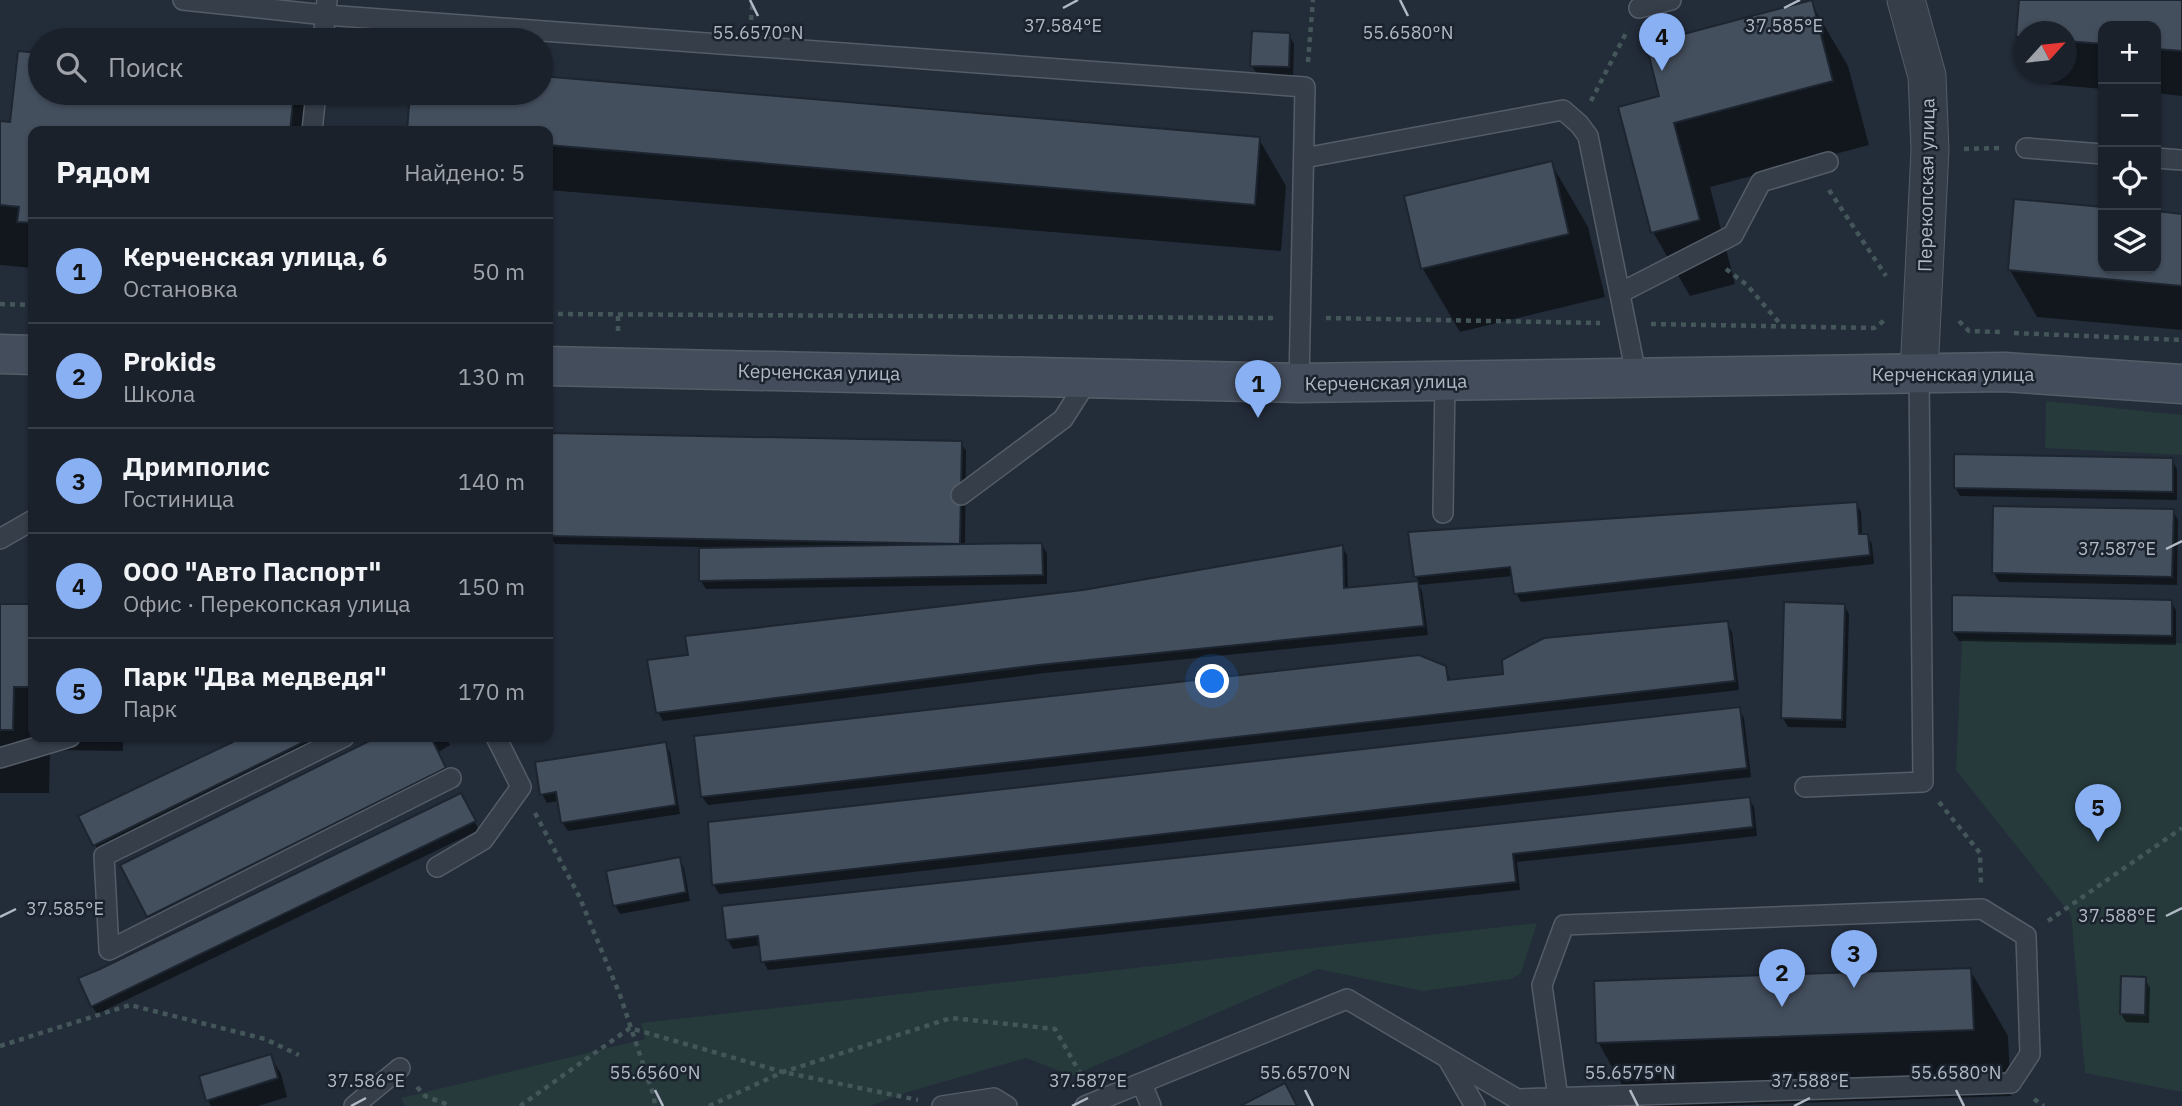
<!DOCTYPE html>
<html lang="ru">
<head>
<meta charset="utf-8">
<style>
  :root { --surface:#1a212b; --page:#232933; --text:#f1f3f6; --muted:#9fa3a9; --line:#383e47; --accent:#88b0f3 }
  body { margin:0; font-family:"IBM Plex Sans",sans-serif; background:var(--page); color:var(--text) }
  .controls { position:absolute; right:21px; top:21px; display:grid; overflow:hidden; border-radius:14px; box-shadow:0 2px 5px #0004 }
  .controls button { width:63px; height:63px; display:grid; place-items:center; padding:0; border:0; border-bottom:2px solid var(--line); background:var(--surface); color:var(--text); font:35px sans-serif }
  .compass { position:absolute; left:2014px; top:21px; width:63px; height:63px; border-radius:50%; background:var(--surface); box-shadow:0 2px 5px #0004; rotate:63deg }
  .you { position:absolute; left:1213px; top:682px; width:24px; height:24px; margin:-18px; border:5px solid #fff; border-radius:50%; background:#1a73e8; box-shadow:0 0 0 10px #1a73e833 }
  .badge { display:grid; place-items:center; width:46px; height:46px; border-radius:50%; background:var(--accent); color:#111; font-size:23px; font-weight:700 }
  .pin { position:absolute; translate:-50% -58px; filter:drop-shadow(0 2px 4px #0008) }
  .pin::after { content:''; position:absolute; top:37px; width:24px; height:21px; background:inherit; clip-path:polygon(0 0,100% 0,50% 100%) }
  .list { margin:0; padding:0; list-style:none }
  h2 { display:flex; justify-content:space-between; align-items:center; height:91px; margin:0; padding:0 28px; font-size:30px }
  h2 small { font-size:23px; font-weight:400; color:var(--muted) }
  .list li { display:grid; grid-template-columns:46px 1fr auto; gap:21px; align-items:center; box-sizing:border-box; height:105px; padding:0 28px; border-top:2px solid var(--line) }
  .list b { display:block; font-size:26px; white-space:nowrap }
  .list p { margin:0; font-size:23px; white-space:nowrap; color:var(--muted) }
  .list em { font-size:23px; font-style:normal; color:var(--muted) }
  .icon { flex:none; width:38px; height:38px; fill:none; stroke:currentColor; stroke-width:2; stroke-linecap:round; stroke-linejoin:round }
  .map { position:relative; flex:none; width:2182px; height:1106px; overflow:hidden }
  .search { position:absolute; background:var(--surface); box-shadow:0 2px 5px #0004; left:28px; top:28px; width:525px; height:77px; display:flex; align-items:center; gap:18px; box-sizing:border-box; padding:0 24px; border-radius:38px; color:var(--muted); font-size:26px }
  .panel { position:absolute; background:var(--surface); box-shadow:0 2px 5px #0004; left:28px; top:126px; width:525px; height:616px; border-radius:14px }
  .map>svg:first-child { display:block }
  .green { fill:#26393b }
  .shadow { fill:#0007 }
  .building { fill:#444f5e; stroke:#1d2530; stroke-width:2 }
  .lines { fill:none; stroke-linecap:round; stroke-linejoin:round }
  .lane-casing { stroke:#545c67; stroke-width:22 }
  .street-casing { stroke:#545c67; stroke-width:39 }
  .secondary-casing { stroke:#545c67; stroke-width:41 }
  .path { stroke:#445659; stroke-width:4.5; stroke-dasharray:5 5; stroke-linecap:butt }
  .lane { stroke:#363e4a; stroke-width:19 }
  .street { stroke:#363e4a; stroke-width:37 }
  .secondary { stroke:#444d5c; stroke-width:38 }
  .ticks { fill:none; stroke:#b1b9c6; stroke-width:2.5 }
  .labels { text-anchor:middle; stroke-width:5; stroke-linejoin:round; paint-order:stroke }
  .street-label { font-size:19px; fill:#b1b9c6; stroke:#1b232e }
  .ticks-label { font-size:18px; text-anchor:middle; fill:#b1b9c6; stroke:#1b232e; stroke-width:5; stroke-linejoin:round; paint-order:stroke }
</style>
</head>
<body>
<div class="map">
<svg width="2182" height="1106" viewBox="0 0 2182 1106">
  <rect width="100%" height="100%" fill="#232c39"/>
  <g class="green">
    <polygon points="2046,401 2182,415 2182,455 2045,448"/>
    <polygon points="1962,639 2182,643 2182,1092 2085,1073 2071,915 1956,770"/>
    <polygon points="1537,923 1521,973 1511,979 1423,991 1318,969 1072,1076 1026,1058 908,1092 870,1106 405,1106 401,1098 645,1039 641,1023"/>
  </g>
  <g class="shadow">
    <polygon points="2021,0 2182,0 2182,96 2156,93 2156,26 2103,26 2103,89 2046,84 2040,74 2066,74 2066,32 2024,32 2024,47 2018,36"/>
    <polygon points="1811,3 1848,66 1869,145 1710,187 1735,284 1690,296 1653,232 1661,98"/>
    <polygon points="1289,35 1294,44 1293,76 1257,74 1252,66"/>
    <polygon points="19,53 40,55 40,93 302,93 324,131 33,131 33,268 0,265 0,123 12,124"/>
    <polygon points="541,78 1259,139 1286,186 1281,251 548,190 548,131 408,131 411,93 541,93"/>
    <polygon points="1551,163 1588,227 1605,297 1460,332 1423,269 1406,198"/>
    <polygon points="2015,201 2103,209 2103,268 2156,268 2156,213 2182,215 2182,330 2037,317 2010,270"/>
    <polygon points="961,443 966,451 965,546 1041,544 1047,553 1047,584 706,589 701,581 700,547 555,544 550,536"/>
    <polygon points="2172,460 2177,469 2177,500 1960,496 1955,487"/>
    <polygon points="1856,503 1861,512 1862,536 1867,536 1872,544 1874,564 1521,602 1516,593 1513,576 1419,585 1422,591 1428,635 1045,673 663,721 658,712 1083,592 1342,547 1347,555 1348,590 1419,582 1415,576"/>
    <polygon points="2173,511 2178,520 2177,585 1999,582 1994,573"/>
    <polygon points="2171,601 2176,610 2176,645 1959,641 1953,632"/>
    <polygon points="1844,605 1849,614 1846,728 1788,727 1783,718"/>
    <polygon points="0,606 33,606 33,737 123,737 123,751 50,750 49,793 0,793"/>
    <polygon points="1727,623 1732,632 1739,690 708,805 702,797 1445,668 1451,681 1505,676"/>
    <polygon points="1739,709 1744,718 1751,777 719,894 714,885 710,823"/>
    <polygon points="248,737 336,737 100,854 80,817"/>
    <polygon points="379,737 446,737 450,745 437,753 450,778 153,925 123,865"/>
    <polygon points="665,744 670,752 680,814 568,831 562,822 559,801 547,803 542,794"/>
    <polygon points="460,795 479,830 97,1014 92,1006"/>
    <polygon points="1749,799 1754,807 1757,836 1517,862 1520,890 768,970 763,961 761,945 733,949 728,940 724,908"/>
    <polygon points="679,859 684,868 690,901 620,914 615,905"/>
    <polygon points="1970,970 2008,1036 2011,1096 1708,1106 1634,1106 1598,1042"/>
    <polygon points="2145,979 2150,988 2149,1023 2126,1022 2121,1014"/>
    <polygon points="270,1056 281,1074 287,1097 258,1106 211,1106 208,1100"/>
  </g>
  <g class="building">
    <polygon points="1812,0 1833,81 1674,123 1700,220 1651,233 1618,107 1659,96 1646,44"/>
    <polygon points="2019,0 2182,0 2182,51 2156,49 2156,26 2103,26 2103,44 2066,41 2066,32 2024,32 2024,37 2016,37"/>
    <polygon points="1252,31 1290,33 1289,67 1250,66"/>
    <polygon points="18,51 40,53 40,93 294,93 290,131 33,131 33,223 17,222 19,207 0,205 0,121 10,122"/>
    <polygon points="541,76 1260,137 1255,205 548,145 548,131 407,131 410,93 541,93"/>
    <polygon points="1552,161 1569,234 1421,269 1404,196"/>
    <polygon points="2014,199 2103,207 2103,268 2156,268 2156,211 2182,214 2182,286 2008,270"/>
    <polygon points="550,433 962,441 960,544 548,536"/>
    <polygon points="1954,454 2173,458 2173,492 1954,488"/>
    <polygon points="1857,502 1859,534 1868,534 1870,555 1514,594 1510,567 1414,577 1408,532"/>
    <polygon points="1993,506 2174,509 2172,577 1992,573"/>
    <polygon points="1042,543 1043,575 699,581 699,548"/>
    <polygon points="1343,545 1344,588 1418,581 1424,626 1039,665 656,713 647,660 688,655 685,636 1083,590"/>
    <polygon points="1952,595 2172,600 2172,636 1952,632"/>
    <polygon points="1784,602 1845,604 1842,720 1781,718"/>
    <polygon points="0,604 33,604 33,687 14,687 13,730 0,730"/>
    <polygon points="1728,621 1735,681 701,797 694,736 1419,655 1446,666 1448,680 1503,674 1502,660 1544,638"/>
    <polygon points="1740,707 1747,768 712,885 708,822"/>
    <polygon points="243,737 314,737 93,846 78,816"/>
    <polygon points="377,737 431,737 446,768 147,917 120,865"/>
    <polygon points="666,742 676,805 561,823 556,792 540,795 535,762"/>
    <polygon points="461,793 476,821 91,1007 78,978 100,969"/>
    <polygon points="1750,797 1753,827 1513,854 1516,882 761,962 758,936 726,940 722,906"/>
    <polygon points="680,857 686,892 613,906 606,871"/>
    <polygon points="1971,968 1974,1030 1596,1043 1594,981"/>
    <polygon points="2121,976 2146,977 2145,1015 2120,1014"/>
    <polygon points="271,1054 278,1078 206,1101 199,1076"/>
    <polygon points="1285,1083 1297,1106 1240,1106"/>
  </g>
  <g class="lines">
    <defs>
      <g id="lane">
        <polyline points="183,0 326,15 1305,87 1299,383"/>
        <polyline points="1639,8 1671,0"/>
        <polyline points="323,40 327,0"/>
        <polyline points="312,131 316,93"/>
        <polyline points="2026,148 2103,154"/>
        <polyline points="1304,158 1563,110 1579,124 1588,136 1637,379"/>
        <polyline points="2156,158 2182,160"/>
        <polyline points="1620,293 1733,235 1761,182 1828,162"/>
        <polyline points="961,495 1063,419 1089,378"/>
        <polyline points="1443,513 1445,381"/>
        <polyline points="0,539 33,520"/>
        <polyline points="344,737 104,856 109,950 451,778"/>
        <polyline points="0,758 70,737"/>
        <polyline points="1805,787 1923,782 1919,373"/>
        <polyline points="437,867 483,840 521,787 496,737"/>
        <polyline points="1449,1061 1475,1106"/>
        <polyline points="1142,1084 1151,1106"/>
        <polyline points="354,1106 400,1068"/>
        <polyline points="942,1106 994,1098 1007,1106"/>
        <polyline points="1085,1106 1347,999 1517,1099 2011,1083 2030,1054 2026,936 1982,909 1564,925 1542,985 1558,1098"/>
      </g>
      <polyline id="street" points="1906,0 1927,76 1930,150 1919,373"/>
      <g id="secondary">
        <polyline points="0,354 33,355"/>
        <polyline points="548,366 1299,383 2004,372 2182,384"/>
      </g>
    </defs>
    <use href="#lane" class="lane-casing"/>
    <use href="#street" class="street-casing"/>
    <use href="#secondary" class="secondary-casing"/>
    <g class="path">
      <polyline points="751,20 753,0"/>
      <polyline points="1308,62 1313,0"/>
      <polyline points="1591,101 1627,31"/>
      <polyline points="1964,149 2000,148"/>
      <polyline points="1829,190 1886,276"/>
      <polyline points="1726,269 1747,285 1782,326"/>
      <polyline points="0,304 33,305"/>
      <polyline points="548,314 1275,318"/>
      <polyline points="1326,318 1600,323"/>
      <polyline points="1959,321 1969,331 2002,332"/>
      <polyline points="1651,324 1874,328 1885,320"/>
      <polyline points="618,331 618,314"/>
      <polyline points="2014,333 2182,340"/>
      <polyline points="1939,802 1980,853 1981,884"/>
      <polyline points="535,813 579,896 620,995 654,1097 655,1106"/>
      <polyline points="2048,921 2182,828"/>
      <polyline points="0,1046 130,1005 265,1039 299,1055"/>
      <polyline points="417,1087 425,1096 451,1106"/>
      <polyline points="2034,1099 2044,1106"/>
      <polyline points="520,1106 630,1028 783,1072 918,1100"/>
      <polyline points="709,1106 783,1072 951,1018 1055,1029 1084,1080"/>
    </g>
    <use href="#lane" class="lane"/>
    <use href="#street" class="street"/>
    <use href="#secondary" class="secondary"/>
  </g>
  <path class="ticks" d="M750,0L758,16M1400,0L1408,16M1063,8L1078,0M1784,8L1800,0M2166,549L2182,541M2166,916L2182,908M0,917L16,909M655,1090L663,1106M1305,1090L1313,1106M1630,1090L1638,1106M1956,1090L1964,1106M351,1106L366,1098M1072,1106L1088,1098M1794,1106L1810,1098"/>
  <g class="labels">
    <g class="street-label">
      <text transform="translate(1926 185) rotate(-89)" y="7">Перекопская улица</text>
      <text transform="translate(819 372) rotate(1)" y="7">Керченская улица</text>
      <text x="1953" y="381">Керченская улица</text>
      <text transform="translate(1386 382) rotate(-1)" y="7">Керченская улица</text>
    </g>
  </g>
  <g class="ticks-label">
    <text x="1063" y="32">37.584°E</text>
    <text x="1784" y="32">37.585°E</text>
    <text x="758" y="39">55.6570°N</text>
    <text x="1408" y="39">55.6580°N</text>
    <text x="2117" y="555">37.587°E</text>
    <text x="65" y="915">37.585°E</text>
    <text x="2117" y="922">37.588°E</text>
    <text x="655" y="1079">55.6560°N</text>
    <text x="1305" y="1079">55.6570°N</text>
    <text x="1630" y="1079">55.6575°N</text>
    <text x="1956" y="1079">55.6580°N</text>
    <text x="366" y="1087">37.586°E</text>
    <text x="1088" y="1087">37.587°E</text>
    <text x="1810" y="1087">37.588°E</text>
  </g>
</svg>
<div class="controls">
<button>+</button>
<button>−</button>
<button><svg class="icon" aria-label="locate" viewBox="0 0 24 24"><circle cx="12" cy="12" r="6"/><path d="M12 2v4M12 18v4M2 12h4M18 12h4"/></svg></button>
<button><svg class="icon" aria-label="layers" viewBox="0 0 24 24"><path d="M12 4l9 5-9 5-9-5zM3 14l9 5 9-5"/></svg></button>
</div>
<svg class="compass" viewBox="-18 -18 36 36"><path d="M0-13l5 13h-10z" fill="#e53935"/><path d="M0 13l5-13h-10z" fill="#9fa3a9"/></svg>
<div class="you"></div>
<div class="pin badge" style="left:1258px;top:418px">1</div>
<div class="pin badge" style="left:1782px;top:1007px">2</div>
<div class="pin badge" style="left:1854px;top:988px">3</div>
<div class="pin badge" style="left:1662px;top:71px">4</div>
<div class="pin badge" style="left:2098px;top:842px">5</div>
<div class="search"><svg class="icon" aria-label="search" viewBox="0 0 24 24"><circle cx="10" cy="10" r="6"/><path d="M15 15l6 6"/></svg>Поиск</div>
<section class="panel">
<h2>Рядом<small>Найдено: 5</small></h2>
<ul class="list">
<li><span class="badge">1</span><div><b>Керченская улица, 6</b><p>Остановка</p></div><em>50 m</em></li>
<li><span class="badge">2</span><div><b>Prokids</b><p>Школа</p></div><em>130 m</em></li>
<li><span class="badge">3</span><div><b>Дримполис</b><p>Гостиница</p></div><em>140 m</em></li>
<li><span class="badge">4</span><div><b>ООО &quot;Авто Паспорт&quot;</b><p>Офис · Перекопская улица</p></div><em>150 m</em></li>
<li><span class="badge">5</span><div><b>Парк &quot;Два медведя&quot;</b><p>Парк</p></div><em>170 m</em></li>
</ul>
</section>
</div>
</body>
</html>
